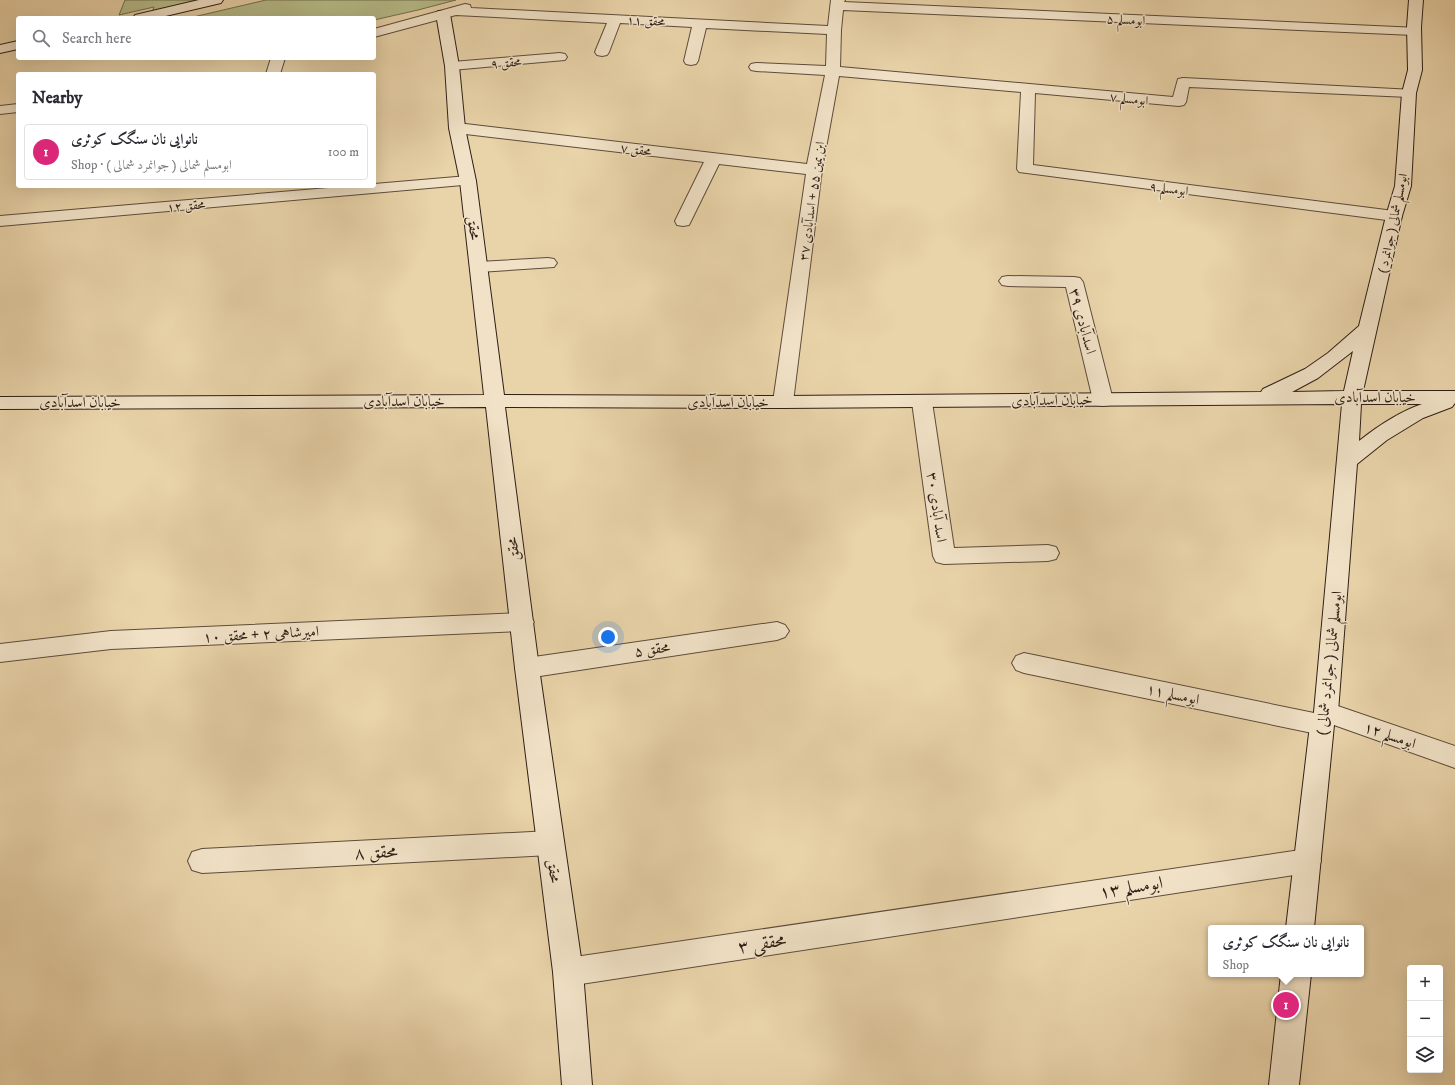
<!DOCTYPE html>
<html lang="en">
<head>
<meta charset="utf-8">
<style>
  :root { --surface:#fff; --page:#f2f2f3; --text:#2b2b33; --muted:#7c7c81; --line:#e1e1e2; --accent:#db2777 }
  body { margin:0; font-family:"IM FELL DW Pica",Amiri,serif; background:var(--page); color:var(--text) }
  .controls { position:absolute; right:12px; bottom:12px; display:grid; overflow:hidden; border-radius:4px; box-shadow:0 4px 16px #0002 }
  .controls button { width:36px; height:36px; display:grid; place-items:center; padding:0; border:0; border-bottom:1px solid var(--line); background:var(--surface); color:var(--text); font:20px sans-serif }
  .you { position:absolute; left:608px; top:637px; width:14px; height:14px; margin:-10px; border:3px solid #fff; border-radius:50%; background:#1a73e8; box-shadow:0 0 0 6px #1a73e833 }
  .badge { display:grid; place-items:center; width:26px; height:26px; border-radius:50%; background:var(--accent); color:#fff; font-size:13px; font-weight:700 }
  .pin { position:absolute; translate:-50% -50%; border:2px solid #fff; box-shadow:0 1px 4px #0006 }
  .popup { position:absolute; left:1208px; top:925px; width:156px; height:52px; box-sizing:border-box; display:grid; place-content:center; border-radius:4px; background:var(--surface); filter:drop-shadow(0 1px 3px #0005); font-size:13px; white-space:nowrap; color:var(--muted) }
  .popup b { font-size:15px; color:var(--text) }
  .popup::after { content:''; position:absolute; left:50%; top:100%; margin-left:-8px; border:8px solid transparent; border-top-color:var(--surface) }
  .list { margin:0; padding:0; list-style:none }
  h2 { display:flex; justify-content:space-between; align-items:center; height:52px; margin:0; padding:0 16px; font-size:17px }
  h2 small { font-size:13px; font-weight:400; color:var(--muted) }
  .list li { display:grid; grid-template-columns:26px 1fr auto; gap:12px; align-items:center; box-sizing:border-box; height:56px; margin:0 8px 8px; padding:0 8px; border:1px solid var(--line); border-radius:4px }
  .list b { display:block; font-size:15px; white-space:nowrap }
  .list p { margin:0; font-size:13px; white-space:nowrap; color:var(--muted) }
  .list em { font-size:13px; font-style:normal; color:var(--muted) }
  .icon { flex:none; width:22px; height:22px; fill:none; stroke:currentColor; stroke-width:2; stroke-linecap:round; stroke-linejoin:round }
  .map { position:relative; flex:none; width:1455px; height:1085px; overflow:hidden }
  .search { position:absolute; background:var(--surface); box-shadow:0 4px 16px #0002; left:16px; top:16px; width:360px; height:44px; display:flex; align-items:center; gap:10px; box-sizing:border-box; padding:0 14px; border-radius:4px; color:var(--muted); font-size:15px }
  .panel { position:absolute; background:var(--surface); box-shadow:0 4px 16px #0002; left:16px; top:72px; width:360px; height:116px; border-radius:4px }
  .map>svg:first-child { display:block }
  .green { fill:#b6bc89; stroke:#726e50 }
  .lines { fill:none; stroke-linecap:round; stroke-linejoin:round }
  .street-casing { stroke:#5d4c3b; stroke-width:2 }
  .secondary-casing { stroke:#2e1f16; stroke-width:2 }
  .street { fill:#f1e2c7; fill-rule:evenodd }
  .secondary { fill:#f1e2c7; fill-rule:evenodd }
  .labels { text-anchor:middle; stroke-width:3; stroke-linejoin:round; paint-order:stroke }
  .far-street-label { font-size:13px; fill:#2e1f16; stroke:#f1e2c7 }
  .street-label { font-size:15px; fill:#2e1f16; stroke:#f1e2c7 }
  .near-street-label { font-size:18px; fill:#2e1f16; stroke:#f1e2c7 }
</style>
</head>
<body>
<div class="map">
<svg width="1455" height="1085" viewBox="0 0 1455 1085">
  <rect width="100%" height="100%" fill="#e9d3a9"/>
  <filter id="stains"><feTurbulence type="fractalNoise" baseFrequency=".005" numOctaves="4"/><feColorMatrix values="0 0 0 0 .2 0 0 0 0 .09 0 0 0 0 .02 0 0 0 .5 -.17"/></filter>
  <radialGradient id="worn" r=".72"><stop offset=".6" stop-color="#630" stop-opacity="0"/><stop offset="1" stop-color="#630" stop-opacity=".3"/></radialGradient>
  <g class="green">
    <polygon points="125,0 221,0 151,15 154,7 119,15"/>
    <polygon points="266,0 456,0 418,10 374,20 374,18 189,18"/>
  </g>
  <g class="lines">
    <defs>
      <g id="street">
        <polygon points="831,0 845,0 844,2 1419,28 1421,31 1419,34 1414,35 843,10 841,30 840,67 1173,97 1178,79 1183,78 1414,90 1416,93 1414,96 1409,97 1189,87 1186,102 1184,105 1179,106 1035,93 1033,165 1394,211 1400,212 1402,216 1400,220 1394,221 1019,172 1017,169 1021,92 839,76 822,170 793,402 790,407 783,408 776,407 773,402 806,174 719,164 691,221 689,225 683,226 677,225 675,221 704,162 457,133 452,131 449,128 452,125 457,123 807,164 825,75 756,71 751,70 749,67 751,64 756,63 826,66 827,34 706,28 698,61 696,64 691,65 686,64 684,61 692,27 620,23 609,52 607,55 602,56 597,55 595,52 607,23 456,15 374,37 374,29 465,4 470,5 471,8 828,26"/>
        <polygon points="560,53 565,54 567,57 565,60 452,70 447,69 445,66 447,63 452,62"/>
        <polygon points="271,58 285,58 280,74 266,74"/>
        <polygon points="18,104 18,112 0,114 0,106"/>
        <polygon points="468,176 474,178 476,181 474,184 0,226 0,216 352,186 374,186 374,184"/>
        <polygon points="548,258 554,259 557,263 554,267 479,272 473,271 470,267 473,263 479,262"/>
        <polygon points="1008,276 1074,277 1080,278 1083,282 1113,400 1110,405 1103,406 1096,405 1093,400 1066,287 1008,286 1002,285 999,281 1002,277"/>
        <polygon points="922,396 929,397 932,402 954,548 1048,545 1056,547 1059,553 1056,559 1048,561 944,564 936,562 933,556 912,402 915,397"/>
        <polygon points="522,613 530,616 534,622 530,628 522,631 111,649 0,662 0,644 111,631"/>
        <polygon points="777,622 785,625 789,631 785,637 777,640 527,678 518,675 515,668 518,661 527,658"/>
        <polygon points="1024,653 1314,713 1317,705 1326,702 1455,746 1455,768 1334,725 1331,732 1322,735 1024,673 1016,670 1012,663 1016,656"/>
        <polygon points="550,831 560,834 563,843 560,852 550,855 202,873 192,870 188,861 192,852 202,849"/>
        <polygon points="1307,849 1317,852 1321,861 1317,870 1307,873 568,986 558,982 553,972 558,962 568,958"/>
      </g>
      <g id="secondary">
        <polygon points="199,0 223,0 221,3 157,18 133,18 135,15"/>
        <path d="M1409,0H1423L1421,27L1422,70L1416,93L1411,186L1402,216L1363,391H1455V403L1452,407L1423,418L1387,440L1357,464L1338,712L1334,725L1314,928H1286L1310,725L1314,712L1342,404L783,408L505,407L539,668L583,972L592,1085H562L553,972L515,668L486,407L0,409V397L484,395L460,181L449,128L445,66L436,14L438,11H448L450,14L459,66L465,128L476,181L504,395L783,396L1261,392L1263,389L1305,369L1328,353L1359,326L1386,216L1395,186L1402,93L1408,70L1407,27ZM1353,351L1344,391L1292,392L1318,378ZM1361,404H1422C1399,412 1378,426 1359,441Z"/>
        <polygon points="18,41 18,49 0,53 0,45"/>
        <polygon points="1281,974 1311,974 1299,1085 1269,1085"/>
      </g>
    </defs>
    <use href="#street" class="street-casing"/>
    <use href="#secondary" class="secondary-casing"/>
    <use href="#street" class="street"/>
    <use href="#secondary" class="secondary"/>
  </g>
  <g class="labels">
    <g class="far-street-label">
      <text transform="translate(1126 19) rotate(3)" y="5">ابومسلم ۵</text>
      <text transform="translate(646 20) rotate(3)" y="5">محقق ۱۱</text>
      <text transform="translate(506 62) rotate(-5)" y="5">محقق ۹</text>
      <text transform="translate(1129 98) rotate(6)" y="5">ابومسلم ۷</text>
      <text transform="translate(636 149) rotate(7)" y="5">محقق ۷</text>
      <text transform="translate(1169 188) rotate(7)" y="5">ابومسلم ۹</text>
      <text transform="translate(811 201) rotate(-82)" y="5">ابن یمین ۵۵ + اسدآبادی ۳۷</text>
      <text transform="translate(186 205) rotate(-5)" y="5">محقق ۱۲</text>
      <text transform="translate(1392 223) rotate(-78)" y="5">ابومسلم شمالی ( جوانمرد )</text>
    </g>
    <g class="street-label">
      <text transform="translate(474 228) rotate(83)" y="5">محقق</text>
      <text transform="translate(1083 321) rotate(75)" y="5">اسدآبادی ۳۹</text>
      <text x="1375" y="402">خیابان اسدآبادی</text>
      <text transform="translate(1052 400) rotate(-1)" y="5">خیابان اسدآبادی</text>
      <text x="404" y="406">خیابان اسدآبادی</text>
      <text x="80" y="407">خیابان اسدآبادی</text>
      <text x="728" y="407">خیابان اسدآبادی</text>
      <text transform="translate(937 507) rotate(82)" y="5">اسد آبادی ۳۰</text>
      <text transform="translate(513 549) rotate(-97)" y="5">محقق</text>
      <text transform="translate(261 634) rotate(-3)" y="5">امیرشاهی ۲ + محقق ۱۰</text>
      <text transform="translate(652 649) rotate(-8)" y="5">محقق ۵</text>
      <text transform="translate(1329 663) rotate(-84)" y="5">ابومسلم شمالی ( جوانمرد شمالی )</text>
      <text transform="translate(1173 694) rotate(12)" y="5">ابومسلم ۱۱</text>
      <text transform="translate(1390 735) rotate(19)" y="5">ابومسلم ۱۲</text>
      <text transform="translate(554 871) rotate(82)" y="5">محقق</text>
    </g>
    <g class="near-street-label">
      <text transform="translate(376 852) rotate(-3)" y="6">محقق ۸</text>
      <text transform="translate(1131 887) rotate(-9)" y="6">ابومسلم ۱۳</text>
      <text transform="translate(762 943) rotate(-9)" y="6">محققی ۳</text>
    </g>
  </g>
  <rect width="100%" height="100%" filter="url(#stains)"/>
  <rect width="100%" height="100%" fill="url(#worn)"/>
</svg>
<div class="controls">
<button>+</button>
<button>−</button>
<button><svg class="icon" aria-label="layers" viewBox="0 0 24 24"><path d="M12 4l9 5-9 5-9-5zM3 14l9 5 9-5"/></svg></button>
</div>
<div class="you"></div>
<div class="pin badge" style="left:1286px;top:1005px">1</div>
<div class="popup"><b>نانوایی نان سنگک کوثری</b>Shop</div>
<div class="search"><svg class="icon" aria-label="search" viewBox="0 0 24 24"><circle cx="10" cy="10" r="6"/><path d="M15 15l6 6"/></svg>Search here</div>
<section class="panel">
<h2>Nearby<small></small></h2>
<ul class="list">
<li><span class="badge">1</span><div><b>نانوایی نان سنگک کوثری</b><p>Shop · ابومسلم شمالی ( جوانمرد شمالی )</p></div><em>100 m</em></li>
</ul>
</section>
</div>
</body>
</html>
